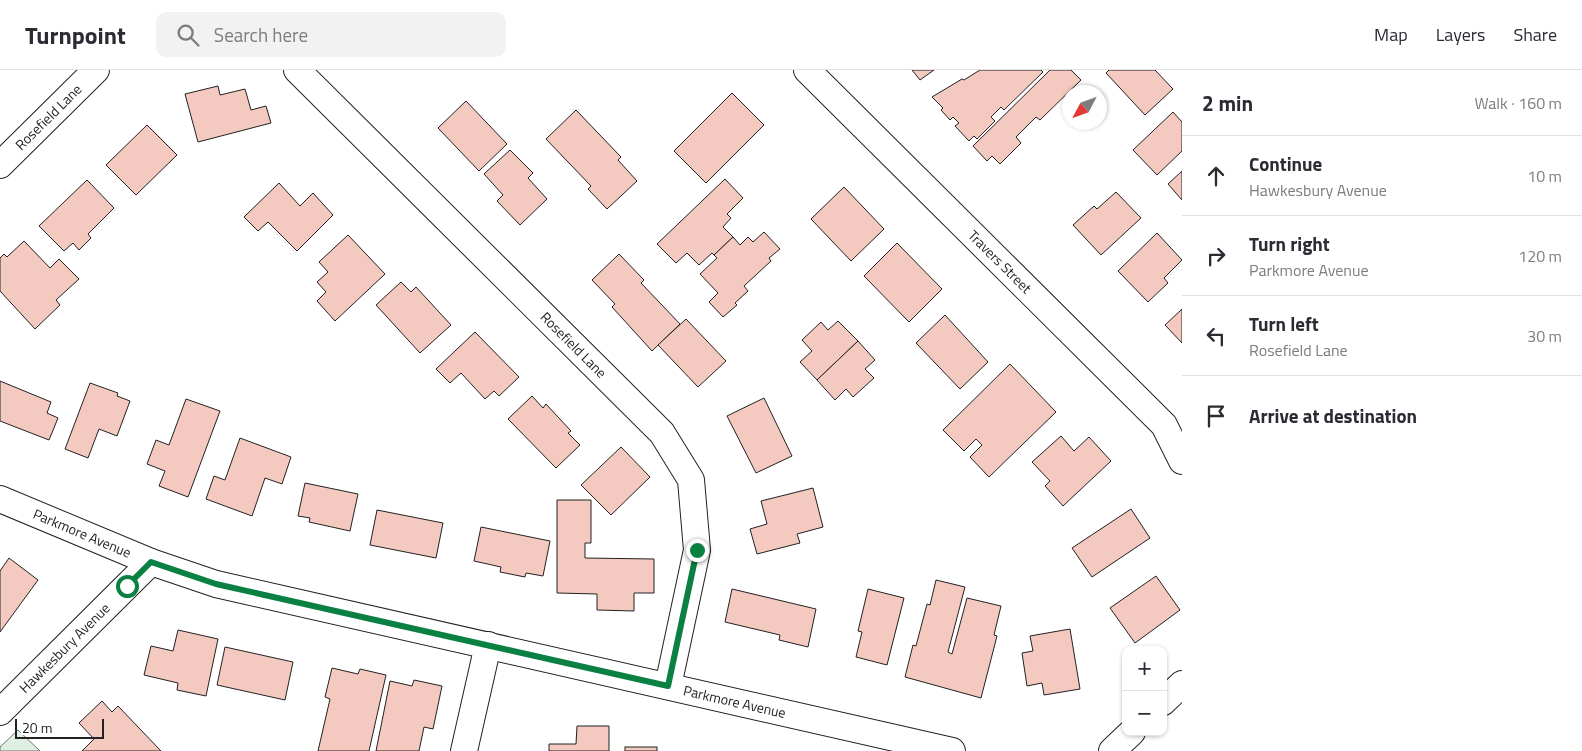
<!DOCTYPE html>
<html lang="en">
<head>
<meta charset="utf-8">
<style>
  :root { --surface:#fff; --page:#f2f2f3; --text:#2b2b33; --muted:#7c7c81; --line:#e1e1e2 }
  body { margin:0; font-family:"Titillium Web",sans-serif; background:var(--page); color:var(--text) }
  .controls { position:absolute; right:15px; bottom:15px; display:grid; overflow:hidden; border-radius:10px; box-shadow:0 1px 4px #0004 }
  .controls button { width:45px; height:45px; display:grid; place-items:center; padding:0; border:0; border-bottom:1px solid var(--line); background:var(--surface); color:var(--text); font:25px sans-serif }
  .compass { position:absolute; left:1062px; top:15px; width:45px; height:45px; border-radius:50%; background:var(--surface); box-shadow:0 1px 4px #0004; rotate:229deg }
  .scale { position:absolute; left:15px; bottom:12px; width:89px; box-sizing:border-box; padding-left:5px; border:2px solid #222; border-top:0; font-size:14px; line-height:18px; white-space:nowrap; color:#222; -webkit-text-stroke:4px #fff; paint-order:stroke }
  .stop { position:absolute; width:15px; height:15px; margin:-11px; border:4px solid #0b8043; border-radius:50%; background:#fff }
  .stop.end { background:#0b8043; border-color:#fff; box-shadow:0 1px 5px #0008 }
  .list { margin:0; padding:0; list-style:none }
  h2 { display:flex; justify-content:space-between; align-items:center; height:65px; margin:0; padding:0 20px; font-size:21px }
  h2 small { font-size:16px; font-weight:400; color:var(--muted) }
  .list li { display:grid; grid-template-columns:32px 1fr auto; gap:15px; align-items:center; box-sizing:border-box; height:80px; padding:0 20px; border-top:1px solid var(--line) }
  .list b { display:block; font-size:19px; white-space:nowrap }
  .list p { margin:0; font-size:16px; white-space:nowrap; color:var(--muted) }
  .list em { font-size:16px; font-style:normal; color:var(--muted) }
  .icon { flex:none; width:28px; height:28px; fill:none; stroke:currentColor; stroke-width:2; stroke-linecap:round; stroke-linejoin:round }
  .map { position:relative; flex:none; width:1182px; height:681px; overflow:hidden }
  header { display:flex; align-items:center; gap:30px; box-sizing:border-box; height:70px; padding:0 25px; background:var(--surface); border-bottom:1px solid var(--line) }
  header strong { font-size:24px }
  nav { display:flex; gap:28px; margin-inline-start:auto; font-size:18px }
  .search { width:350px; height:45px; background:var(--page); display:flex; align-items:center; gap:12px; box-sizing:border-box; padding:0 18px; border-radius:10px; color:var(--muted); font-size:19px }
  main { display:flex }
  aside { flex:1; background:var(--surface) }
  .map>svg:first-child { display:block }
  .green { fill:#e0efe3; stroke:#6f6f6f }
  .building { fill:#f3c9c0; stroke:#222 }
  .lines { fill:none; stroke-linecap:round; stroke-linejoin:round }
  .minor-casing { stroke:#222; stroke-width:28 }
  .minor { stroke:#fff; stroke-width:26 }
  .route { stroke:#0b8043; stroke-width:6 }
  .labels { text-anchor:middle; stroke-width:4; stroke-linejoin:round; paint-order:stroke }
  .street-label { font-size:14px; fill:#222; stroke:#fff }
</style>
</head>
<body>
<header>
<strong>Turnpoint</strong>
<div class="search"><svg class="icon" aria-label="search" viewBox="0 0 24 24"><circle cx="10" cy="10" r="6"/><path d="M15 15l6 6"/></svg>Search here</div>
<nav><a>Map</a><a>Layers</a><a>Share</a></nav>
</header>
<main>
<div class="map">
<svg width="1182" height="681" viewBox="0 0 1182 681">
  <rect width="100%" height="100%" fill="#fff"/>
  <polygon class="green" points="18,660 40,681 0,681 0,677"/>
  <g class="building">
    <polygon points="912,0 934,0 920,10"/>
    <polygon points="980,0 1041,0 1043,2 1004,40 1001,37 991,47 995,51 977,69 974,66 969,71 955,56 959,53 953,47 950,50 941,40 943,38 932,27 962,9 964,10"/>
    <polygon points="1050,0 1071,0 1081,10 1040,50 1036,47 1016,67 1021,73 1000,94 992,86 987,91 973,76"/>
    <polygon points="1109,0 1155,0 1173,19 1145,45 1106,3"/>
    <polygon points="218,16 220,25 245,19 251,40 266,36 271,53 198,72 185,24"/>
    <polygon points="732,23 764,55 706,113 674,81"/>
    <polygon points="466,31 507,74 479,101 438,58"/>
    <polygon points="576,40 621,87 618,90 637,111 607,139 588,119 591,116 546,69"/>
    <polygon points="1173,42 1182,52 1182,81 1157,105 1133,80"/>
    <polygon points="147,55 177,85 136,125 106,95"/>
    <polygon points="510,80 533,103 528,108 547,129 520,155 497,131 503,125 484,104"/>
    <polygon points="1182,101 1182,130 1168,114"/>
    <polygon points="725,109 743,128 727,144 731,148 723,157 733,167 714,185 712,183 699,195 687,183 676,193 657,174"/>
    <polygon points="87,110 114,138 88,164 91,168 79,180 73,173 64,181 39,156"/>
    <polygon points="279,113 300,136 313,123 333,145 297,181 268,152 258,161 244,147"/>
    <polygon points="844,117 884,159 851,191 811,149"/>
    <polygon points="1116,122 1141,148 1101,185 1073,155 1094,136 1097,139"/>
    <polygon points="764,162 780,179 769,188 771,191 744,216 748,221 735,233 737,235 723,247 709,232 718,223 700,204 717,188 714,185 733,167 740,175 748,167 753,172"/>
    <polygon points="1157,163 1182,190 1164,208 1168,213 1148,232 1118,201"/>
    <polygon points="348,165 385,204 335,251 317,231 326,222 317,212 328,202 319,192"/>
    <polygon points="24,171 50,198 59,189 79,209 56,230 60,235 35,259 0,221 0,188 4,184 7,187"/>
    <polygon points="897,173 942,219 909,252 864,206"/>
    <polygon points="619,184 644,210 641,213 680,254 652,281 612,237 615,234 592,210"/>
    <polygon points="401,212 411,222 416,217 451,255 420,283 376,235"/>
    <polygon points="1182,239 1182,273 1165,255"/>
    <polygon points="945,245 988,292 960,319 916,273"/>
    <polygon points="686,249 726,291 698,317 658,275"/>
    <polygon points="838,251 858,271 817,310 800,292 812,281 802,270 821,252 828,260"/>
    <polygon points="475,262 519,307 499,326 494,321 485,329 461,303 450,313 436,299"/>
    <polygon points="858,271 875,290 865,299 874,308 853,327 846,319 835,330 817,310"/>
    <polygon points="1010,294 1056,342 989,407 970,387 982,375 976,369 964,381 943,360"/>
    <polygon points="0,311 51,332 47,343 58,348 49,370 0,351"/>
    <polygon points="90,313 118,323 117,326 130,331 117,366 99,359 88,388 65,379"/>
    <polygon points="532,326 543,338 546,334 571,361 568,363 580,375 556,398 508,349"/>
    <polygon points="764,328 792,386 756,403 727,346"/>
    <polygon points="186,329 220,341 188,427 159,416 165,401 147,394 156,370 169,375"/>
    <polygon points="1061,366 1074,381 1089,367 1111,391 1063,436 1045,416 1050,411 1032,392"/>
    <polygon points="240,368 291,387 282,414 265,408 252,446 206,429 214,406 225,410"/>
    <polygon points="621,377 650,407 611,445 581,415"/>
    <polygon points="305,413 358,424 350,461 309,452 310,448 298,446"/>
    <polygon points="813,418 823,457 797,464 800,473 757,484 750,459 767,454 761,431"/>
    <polygon points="557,430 591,430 591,473 585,473 585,488 654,489 654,523 634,523 634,541 597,540 597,524 557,523"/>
    <polygon points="1131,439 1150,468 1092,507 1072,478"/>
    <polygon points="377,440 443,453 436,488 370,475"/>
    <polygon points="481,457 550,471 543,506 526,503 525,507 500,502 501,497 474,491"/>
    <polygon points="9,488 38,510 0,562 0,501"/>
    <polygon points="1156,506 1180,540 1135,573 1110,538"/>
    <polygon points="936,510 965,517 948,582 952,584 967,528 1001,536 994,565 997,566 981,628 905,607 913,575 916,576 927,534 930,535"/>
    <polygon points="732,519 816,539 808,577 779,570 780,565 725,552"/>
    <polygon points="868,519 904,528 887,595 856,587 862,562 858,561"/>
    <polygon points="1070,559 1080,619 1044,625 1042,613 1027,616 1022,583 1033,581 1030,566"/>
    <polygon points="178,560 218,569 206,626 177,620 178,613 144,605 151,576 173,581"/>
    <polygon points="225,577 293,592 285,630 217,615"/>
    <polygon points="332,598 358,604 360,599 386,605 369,681 318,681 330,629 325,627"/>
    <polygon points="414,610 442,616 433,659 424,657 419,681 376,681 390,611 412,616"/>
    <polygon points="102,631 112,642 118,636 161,681 82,681 94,669 79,653"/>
    <polygon points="577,656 609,656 609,681 549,681 549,674 576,674"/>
    <rect x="625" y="677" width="32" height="4"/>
  </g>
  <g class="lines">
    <defs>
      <g id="minor">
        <path id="s1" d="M297,0L662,363L691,410L697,480L668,616"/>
        <path id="s2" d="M807,0L1164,355L1182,391"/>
        <path id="s3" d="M0,95L96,0"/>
        <path id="s4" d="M0,429L151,492L216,514L952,681"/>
        <polyline points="1163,632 1182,614"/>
        <path id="s5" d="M0,642L151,492"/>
        <polyline points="464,681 488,575"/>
        <polyline points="1112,681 1132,662"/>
      </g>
    </defs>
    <use href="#minor" class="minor-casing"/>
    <use href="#minor" class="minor"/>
  </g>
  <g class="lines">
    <polyline class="route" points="127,516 151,492 216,514 668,616 697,480"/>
  </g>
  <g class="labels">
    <g class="street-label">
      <text dy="5" stroke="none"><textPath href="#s3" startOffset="68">Rosefield Lane</textPath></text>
      <text dy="5" stroke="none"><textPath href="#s2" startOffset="272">Travers Street</textPath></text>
      <text dy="5" stroke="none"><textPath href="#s1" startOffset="390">Rosefield Lane</textPath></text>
      <text dy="5" stroke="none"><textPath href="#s4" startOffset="89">Parkmore Avenue</textPath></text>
      <text dy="5" stroke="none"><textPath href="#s5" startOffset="91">Hawkesbury Avenue</textPath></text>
      <text dy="5" stroke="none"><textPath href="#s4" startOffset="764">Parkmore Avenue</textPath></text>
    </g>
  </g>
</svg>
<div class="controls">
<button>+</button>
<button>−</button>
</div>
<svg class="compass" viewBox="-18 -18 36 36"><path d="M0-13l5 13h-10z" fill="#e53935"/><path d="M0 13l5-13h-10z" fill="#7c7c81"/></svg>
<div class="scale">20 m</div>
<div class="stop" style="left:127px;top:516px"></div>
<div class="stop end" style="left:697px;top:480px"></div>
</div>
<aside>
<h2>2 min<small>Walk · 160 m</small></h2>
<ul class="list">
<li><svg class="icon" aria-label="ahead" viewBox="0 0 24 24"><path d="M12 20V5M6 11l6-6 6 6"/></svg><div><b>Continue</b><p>Hawkesbury Avenue</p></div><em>10 m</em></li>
<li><svg class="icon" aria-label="right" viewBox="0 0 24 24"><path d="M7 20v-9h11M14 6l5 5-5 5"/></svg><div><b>Turn right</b><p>Parkmore Avenue</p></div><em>120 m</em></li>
<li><svg class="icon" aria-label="left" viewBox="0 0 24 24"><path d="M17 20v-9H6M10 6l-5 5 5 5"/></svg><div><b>Turn left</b><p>Rosefield Lane</p></div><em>30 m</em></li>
<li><svg class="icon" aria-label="arrive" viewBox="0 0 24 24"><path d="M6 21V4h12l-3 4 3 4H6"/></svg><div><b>Arrive at destination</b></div></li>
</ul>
</aside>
</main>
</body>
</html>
